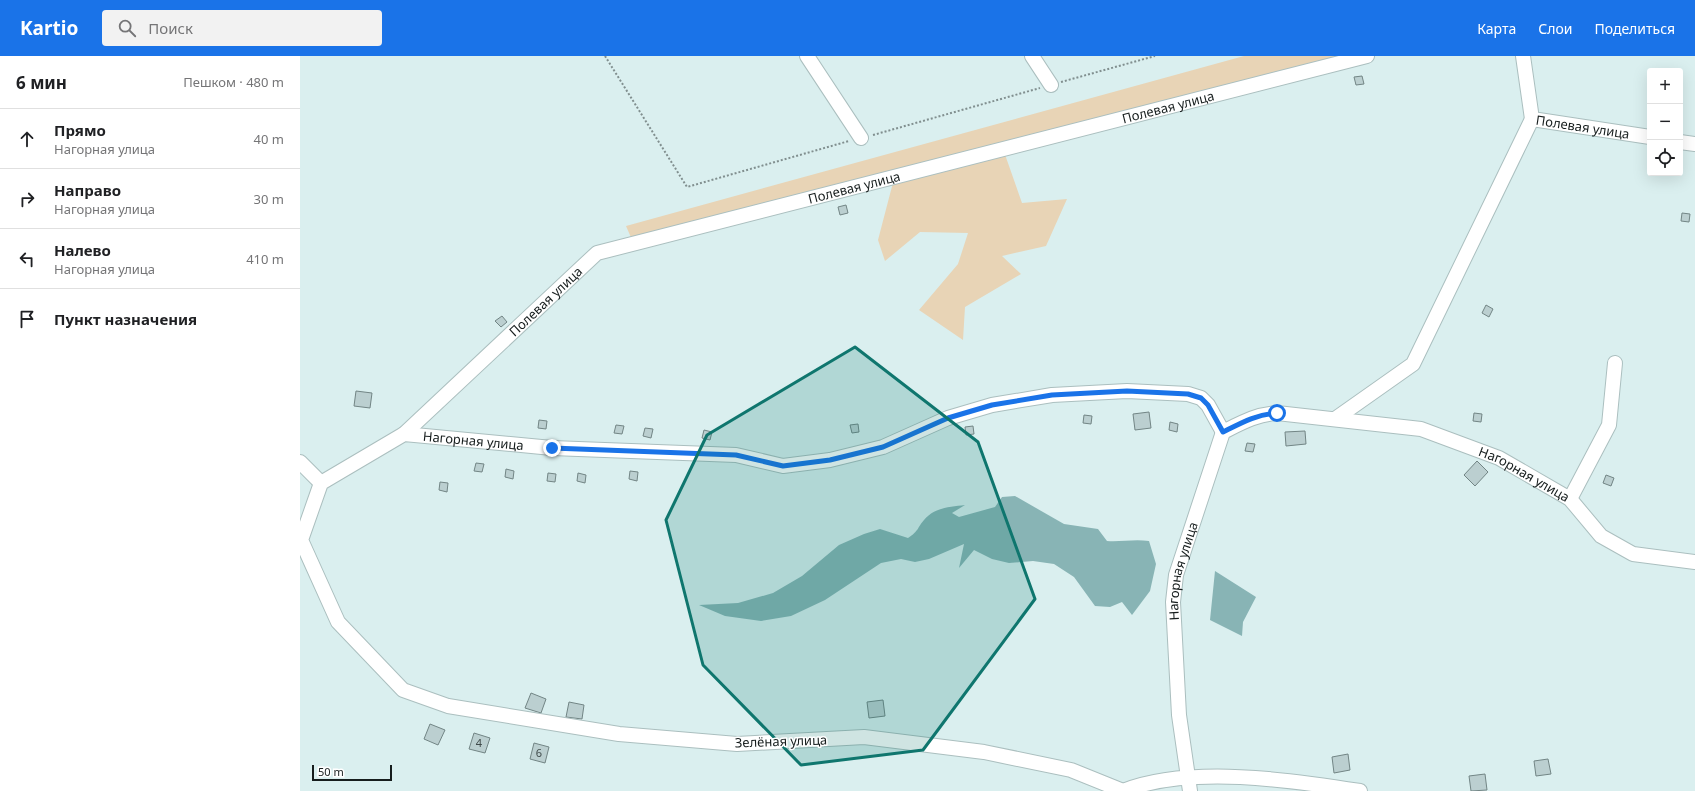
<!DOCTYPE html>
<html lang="ru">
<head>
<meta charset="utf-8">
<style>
  :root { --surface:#fff; --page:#f2f2f2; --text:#202124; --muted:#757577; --line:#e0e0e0; --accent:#1a73e8 }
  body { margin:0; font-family:"Noto Sans",sans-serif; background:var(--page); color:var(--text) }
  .controls { position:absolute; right:12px; top:12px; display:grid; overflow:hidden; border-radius:4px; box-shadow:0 4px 16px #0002 }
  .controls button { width:36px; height:36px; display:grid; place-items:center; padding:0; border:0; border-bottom:1px solid var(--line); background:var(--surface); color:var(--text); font:20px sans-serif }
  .scale { position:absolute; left:12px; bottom:10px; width:80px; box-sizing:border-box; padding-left:4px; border:2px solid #161d1d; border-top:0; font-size:11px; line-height:14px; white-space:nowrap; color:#161d1d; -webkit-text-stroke:3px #fff; paint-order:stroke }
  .stop { position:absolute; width:12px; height:12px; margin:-9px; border:3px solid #1a73e8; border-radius:50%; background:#fff }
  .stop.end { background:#1a73e8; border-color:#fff; box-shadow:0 1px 4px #0008 }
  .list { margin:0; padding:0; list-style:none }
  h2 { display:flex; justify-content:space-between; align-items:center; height:52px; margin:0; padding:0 16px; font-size:17px }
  h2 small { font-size:13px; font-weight:400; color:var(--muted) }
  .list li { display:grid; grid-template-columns:26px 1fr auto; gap:12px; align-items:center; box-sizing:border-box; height:60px; padding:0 16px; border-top:1px solid var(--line) }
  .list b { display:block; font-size:15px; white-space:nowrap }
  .list p { margin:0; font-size:13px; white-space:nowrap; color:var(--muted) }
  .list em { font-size:13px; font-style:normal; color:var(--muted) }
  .icon { flex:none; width:22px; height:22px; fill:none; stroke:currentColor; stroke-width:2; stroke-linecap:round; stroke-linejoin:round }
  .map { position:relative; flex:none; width:1395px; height:735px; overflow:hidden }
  header { display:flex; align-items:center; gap:24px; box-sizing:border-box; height:56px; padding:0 20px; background:var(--accent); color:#fff }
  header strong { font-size:19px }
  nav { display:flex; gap:22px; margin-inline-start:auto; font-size:14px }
  .search { width:280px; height:36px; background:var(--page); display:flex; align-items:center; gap:10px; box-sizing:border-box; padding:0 14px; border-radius:4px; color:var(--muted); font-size:15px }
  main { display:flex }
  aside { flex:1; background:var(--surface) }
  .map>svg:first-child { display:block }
  .green { fill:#e8d4b6 }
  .water { fill:#88b4b5 }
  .building { fill:#bbcfd0; stroke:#728585 }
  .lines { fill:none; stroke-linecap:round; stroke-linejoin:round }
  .minor-casing { stroke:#abbfbf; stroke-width:16 }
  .path { stroke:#818f8f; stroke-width:2; stroke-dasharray:2 2; stroke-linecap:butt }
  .minor { stroke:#fff; stroke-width:14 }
  .route { stroke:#1a73e8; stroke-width:5 }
  .marked { fill:#0f766e; fill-opacity:0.2; stroke:#0f766e; stroke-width:3; stroke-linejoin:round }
  .labels { text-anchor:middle; stroke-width:3; stroke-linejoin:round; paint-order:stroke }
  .number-label { font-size:11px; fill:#3f4a4a }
  .street-label { font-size:13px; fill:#161d1d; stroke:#fff }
</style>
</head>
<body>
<header>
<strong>Kartio</strong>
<div class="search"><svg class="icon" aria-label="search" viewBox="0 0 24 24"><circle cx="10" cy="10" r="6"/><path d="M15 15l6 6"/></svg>Поиск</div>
<nav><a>Карта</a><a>Слои</a><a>Поделиться</a></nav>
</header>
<main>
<aside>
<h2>6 мин<small>Пешком · 480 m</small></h2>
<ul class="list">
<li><svg class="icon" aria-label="ahead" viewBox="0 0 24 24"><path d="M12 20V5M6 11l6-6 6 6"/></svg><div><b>Прямо</b><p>Нагорная улица</p></div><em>40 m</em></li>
<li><svg class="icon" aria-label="right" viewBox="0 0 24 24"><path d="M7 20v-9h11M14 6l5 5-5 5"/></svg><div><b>Направо</b><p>Нагорная улица</p></div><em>30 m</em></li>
<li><svg class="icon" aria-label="left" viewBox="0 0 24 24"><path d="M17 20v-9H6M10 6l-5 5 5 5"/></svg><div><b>Налево</b><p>Нагорная улица</p></div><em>410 m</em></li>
<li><svg class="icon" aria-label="arrive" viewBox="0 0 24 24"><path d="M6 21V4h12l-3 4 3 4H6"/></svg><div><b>Пункт назначения</b></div></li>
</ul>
</aside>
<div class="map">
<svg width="1395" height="735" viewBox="0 0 1395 735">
  <rect width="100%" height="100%" fill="#daefef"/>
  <polygon class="green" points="944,0 1042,0 702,90 722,147 767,143 746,190 702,200 721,218 665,251 663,284 619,254 658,208 668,177 620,176 585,205 578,184 596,115 333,186 326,170"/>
  <g class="water">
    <path d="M715,440L764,468L798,473L807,485C821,486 834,483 849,485L856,508L850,535L832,559L822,546L810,551L795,550L774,521L754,508L733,505L709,507L692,503L674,494L659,512L664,488L629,503L615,506L601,503L581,507L525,544L491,560L461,565L425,560L399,549L438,547L473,537L502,520L539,489L564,478L580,473L608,482C619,475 617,472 624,464C635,451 650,451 665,449L652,457L659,461L695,451L702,441Z"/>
    <polygon points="915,515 956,541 943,566 942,580 910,564"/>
  </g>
  <g class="building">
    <polygon points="1062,20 1064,28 1056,29 1054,21"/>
    <polygon points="546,149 548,157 540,159 538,151"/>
    <polygon points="1382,157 1390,158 1389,166 1381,165"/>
    <polygon points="1186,249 1193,253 1189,261 1182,257"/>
    <polygon points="202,260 207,266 201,271 195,265"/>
    <polygon points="56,335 72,337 70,352 54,350"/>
    <polygon points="849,356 851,372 835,374 833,358"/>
    <polygon points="1174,357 1182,358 1181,366 1173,365"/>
    <polygon points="784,359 792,360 791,368 783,367"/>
    <polygon points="239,364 247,365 246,373 238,372"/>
    <polygon points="870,366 878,368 877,376 869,374"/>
    <polygon points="558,368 559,376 552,377 550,369"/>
    <polygon points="316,369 324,370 322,378 314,377"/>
    <polygon points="673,370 674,378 666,379 665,371"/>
    <polygon points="345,372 353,373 351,382 343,380"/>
    <polygon points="404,374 412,376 410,384 402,382"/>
    <polygon points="1005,375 1006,388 986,390 985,376"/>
    <polygon points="947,387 955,388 953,396 945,395"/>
    <polygon points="1177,405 1188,416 1175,430 1164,419"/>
    <polygon points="176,407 184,408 182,416 174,415"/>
    <polygon points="206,413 214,415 213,423 205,421"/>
    <polygon points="330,415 338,416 337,425 329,423"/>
    <polygon points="248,417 256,418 255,426 247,425"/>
    <polygon points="278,417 286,419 285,427 277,425"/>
    <polygon points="1306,419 1314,422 1311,430 1303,427"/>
    <polygon points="140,426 148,427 147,436 139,434"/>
    <polygon points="231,637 246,643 241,657 225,652"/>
    <polygon points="583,644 585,660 569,662 567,646"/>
    <polygon points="269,646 284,649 282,663 266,661"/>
    <polygon points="130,668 145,674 138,689 124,683"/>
    <polygon points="174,677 190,682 185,697 169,693"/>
    <polygon points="234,687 249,691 245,707 230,703"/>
    <polygon points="1048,698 1050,714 1034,717 1032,701"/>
    <polygon points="1248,703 1251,718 1236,720 1234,705"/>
    <polygon points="1185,718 1187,734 1171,735 1169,720"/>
  </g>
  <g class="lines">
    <defs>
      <g id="minor">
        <polyline points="507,0 561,82"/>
        <polyline points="732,0 751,29"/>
        <path id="s1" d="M1223,0L1232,63L1350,81"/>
        <polyline points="1380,86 1395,88"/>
        <polyline points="1035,363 1113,308 1232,63"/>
        <path id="s2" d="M104,378L297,197L1067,0"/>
        <polyline points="0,406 21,427"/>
        <polyline points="1270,443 1309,369 1315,307"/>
        <path id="s3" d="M823,735L771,714L684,696L564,681L437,688L319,678L148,650L103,634L38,566L1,484L21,427L104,378L252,392L436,399L483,410L530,404L583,391L648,362L692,349L752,339L827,335L888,338L901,342L908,349L923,376"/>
        <path d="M823,735C889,709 991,724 1060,735"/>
        <path id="s4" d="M890,735L879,659L873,546L876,519L923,376C941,367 957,358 977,357L1121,373L1199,402L1270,443L1301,480L1333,498L1395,506"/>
      </g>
    </defs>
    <use href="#minor" class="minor-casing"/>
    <g class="path">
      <polyline points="305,0 387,131 549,85"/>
      <polyline points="761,26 855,0"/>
      <polyline points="573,79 740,32"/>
    </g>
    <use href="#minor" class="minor"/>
  </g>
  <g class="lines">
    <path class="route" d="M252,392L436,399L483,410L530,404L583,391L648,362L692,349L752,339L827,335L888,338L901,342L908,349L923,376C941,367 957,358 977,357"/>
  </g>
  <path class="marked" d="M555,291L678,386L735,543L623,694L501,709L403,609L366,464L407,379Z"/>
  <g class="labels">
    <g class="number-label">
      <text x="179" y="691">4</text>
      <text x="239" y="701">6</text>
    </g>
    <g class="street-label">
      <text dy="5" stroke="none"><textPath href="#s2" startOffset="854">Полевая улица</textPath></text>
      <text dy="5" stroke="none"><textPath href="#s1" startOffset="115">Полевая улица</textPath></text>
      <text dy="5" stroke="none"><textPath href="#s2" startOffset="530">Полевая улица</textPath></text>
      <text dy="5" stroke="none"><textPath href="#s2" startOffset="194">Полевая улица</textPath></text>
      <text dy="5" stroke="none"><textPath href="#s3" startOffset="1143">Нагорная улица</textPath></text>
      <text dy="5" stroke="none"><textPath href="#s4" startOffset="683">Нагорная улица</textPath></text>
      <text dy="5" stroke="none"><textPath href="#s4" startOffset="222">Нагорная улица</textPath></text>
      <text transform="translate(481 685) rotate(-2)" y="5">Зелёная улица</text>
    </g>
  </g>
</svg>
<div class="controls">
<button>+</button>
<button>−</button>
<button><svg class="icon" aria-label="locate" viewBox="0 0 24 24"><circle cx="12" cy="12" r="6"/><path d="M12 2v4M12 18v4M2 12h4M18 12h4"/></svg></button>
</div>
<div class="scale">50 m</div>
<div class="stop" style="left:977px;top:357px"></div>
<div class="stop end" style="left:252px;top:392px"></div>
</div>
</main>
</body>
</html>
